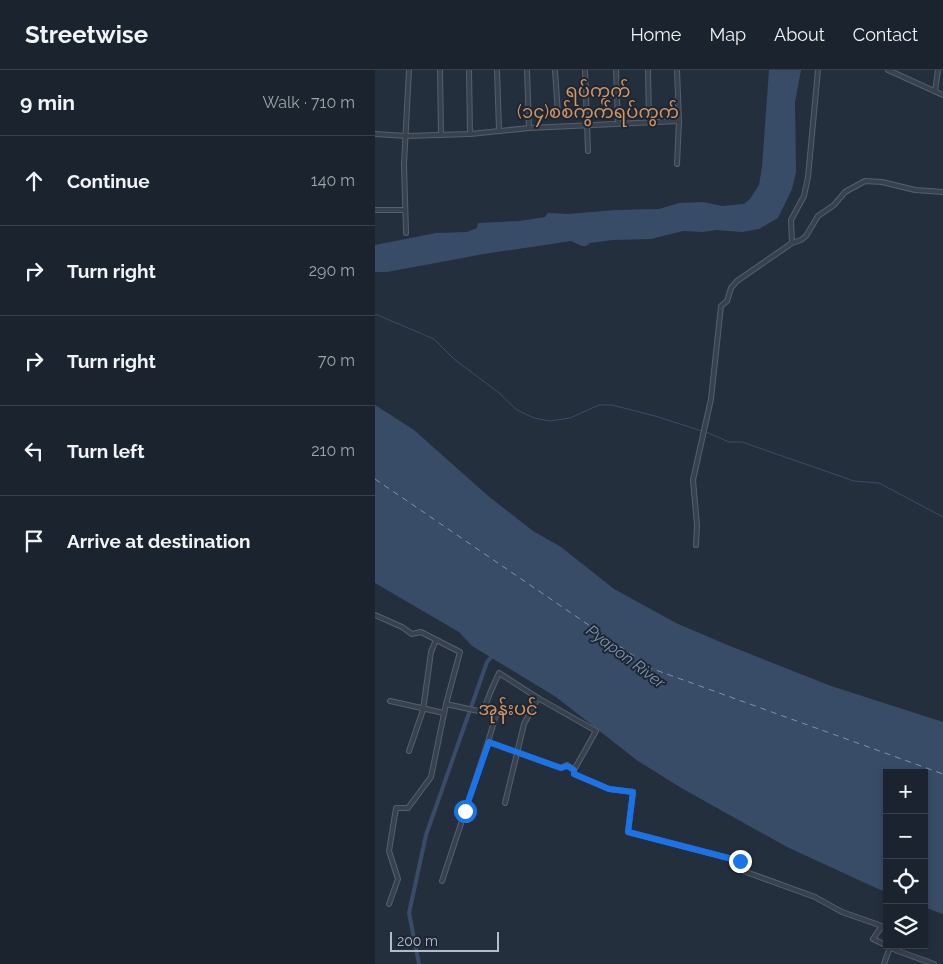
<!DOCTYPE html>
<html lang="en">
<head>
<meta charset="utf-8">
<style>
  :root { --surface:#1b232e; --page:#242b36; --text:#f1f3f6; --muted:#a0a4aa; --line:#39404a }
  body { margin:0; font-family:Raleway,"Noto Sans Myanmar",sans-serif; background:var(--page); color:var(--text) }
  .controls { position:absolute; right:15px; bottom:15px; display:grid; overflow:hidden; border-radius:0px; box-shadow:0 2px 8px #0003 }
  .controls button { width:45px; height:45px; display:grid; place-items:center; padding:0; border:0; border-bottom:1px solid var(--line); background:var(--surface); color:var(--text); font:25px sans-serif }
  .scale { position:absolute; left:15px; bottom:12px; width:109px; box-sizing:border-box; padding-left:5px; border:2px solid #b4bcc9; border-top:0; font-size:14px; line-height:18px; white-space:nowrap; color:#b4bcc9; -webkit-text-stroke:4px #1d2633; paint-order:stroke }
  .stop { position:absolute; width:15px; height:15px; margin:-11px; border:4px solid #1a73e8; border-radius:50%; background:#fff }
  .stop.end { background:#1a73e8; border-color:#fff; box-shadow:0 1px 5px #0008 }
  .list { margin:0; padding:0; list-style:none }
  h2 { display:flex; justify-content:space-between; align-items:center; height:65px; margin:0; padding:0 20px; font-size:21px }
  h2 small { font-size:16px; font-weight:400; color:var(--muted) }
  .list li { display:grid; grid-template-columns:32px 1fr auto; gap:15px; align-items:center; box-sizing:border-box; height:90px; padding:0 20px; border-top:1px solid var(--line) }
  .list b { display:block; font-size:19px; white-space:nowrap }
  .list em { font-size:16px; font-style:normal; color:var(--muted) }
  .icon { flex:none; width:28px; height:28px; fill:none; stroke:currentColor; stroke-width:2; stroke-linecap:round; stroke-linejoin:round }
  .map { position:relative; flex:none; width:568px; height:894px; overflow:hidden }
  header { display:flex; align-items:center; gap:30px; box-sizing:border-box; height:70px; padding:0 25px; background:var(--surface); border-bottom:1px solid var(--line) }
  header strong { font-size:24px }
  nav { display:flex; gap:28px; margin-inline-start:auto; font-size:18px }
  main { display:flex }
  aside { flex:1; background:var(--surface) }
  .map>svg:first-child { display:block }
  .water { fill:#394c67 }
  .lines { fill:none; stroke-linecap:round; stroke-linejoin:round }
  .stream { stroke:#394c67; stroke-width:1 }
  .canal { stroke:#394c67; stroke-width:4 }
  .ferry { stroke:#7c92b1; stroke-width:1; stroke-dasharray:6 5; stroke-linecap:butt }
  .minor-casing { stroke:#565f6c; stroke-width:6 }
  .minor { stroke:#38414e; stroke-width:4 }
  .route { stroke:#1a73e8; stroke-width:6 }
  .labels { text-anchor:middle; stroke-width:4; stroke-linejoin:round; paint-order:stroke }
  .water-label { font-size:16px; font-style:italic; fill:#7c92b1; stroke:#1d2633 }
  .quarter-label { font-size:18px; fill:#d59563; stroke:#1d2633 }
</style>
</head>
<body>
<header>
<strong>Streetwise</strong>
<nav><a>Home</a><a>Map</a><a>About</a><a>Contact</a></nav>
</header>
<main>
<aside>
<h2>9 min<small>Walk · 710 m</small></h2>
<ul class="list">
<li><svg class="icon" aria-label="ahead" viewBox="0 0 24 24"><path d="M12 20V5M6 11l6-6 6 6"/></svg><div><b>Continue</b></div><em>140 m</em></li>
<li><svg class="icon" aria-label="right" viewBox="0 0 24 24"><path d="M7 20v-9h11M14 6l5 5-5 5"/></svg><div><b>Turn right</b></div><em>290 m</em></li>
<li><svg class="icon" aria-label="right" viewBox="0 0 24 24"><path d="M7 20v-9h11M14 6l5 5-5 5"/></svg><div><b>Turn right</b></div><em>70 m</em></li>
<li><svg class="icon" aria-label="left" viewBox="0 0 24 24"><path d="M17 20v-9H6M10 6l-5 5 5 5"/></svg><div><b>Turn left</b></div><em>210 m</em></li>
<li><svg class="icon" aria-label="arrive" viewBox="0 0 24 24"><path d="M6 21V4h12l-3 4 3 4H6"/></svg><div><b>Arrive at destination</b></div></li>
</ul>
</aside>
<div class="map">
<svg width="568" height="894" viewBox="0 0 568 894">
  <rect width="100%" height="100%" fill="#242f3e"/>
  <g class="water">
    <polygon points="394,0 426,0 420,32 421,102 417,119 403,148 384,159 367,162 341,160 328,162 308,161 276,169 238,170 215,173 211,176 207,176 196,171 109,184 12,202 0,202 0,175 61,163 92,162 102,158 103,153 145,151 170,147 173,143 193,144 241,140 284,139 304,133 328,132 347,136 369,134 375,129 384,115 387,97"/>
    <polygon points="0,335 39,360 112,425 158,461 186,477 239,519 301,553 350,574 456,616 568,652 568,844 549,837 549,703 512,703 512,823 412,777 308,719 263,691 181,627 97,576 84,562 0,513"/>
  </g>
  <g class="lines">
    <g class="stream">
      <polyline points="0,244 59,269 79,289 123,322 142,340 159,348 175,351 195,348 224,335 237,335 280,346 327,361"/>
      <polyline points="331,362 354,372 367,372 479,411 504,413 568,447"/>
    </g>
    <polyline class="canal" points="44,894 34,843 51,765 112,592 119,584"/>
    <polyline class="ferry" points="0,409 278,599 568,704"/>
    <defs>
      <g id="minor">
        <polyline points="65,0 66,65"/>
        <polyline points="94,0 95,64"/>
        <polyline points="122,0 124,60"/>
        <polyline points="152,0 154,58"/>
        <polyline points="180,0 183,44"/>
        <polyline points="210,0 213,81"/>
        <polyline points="241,0 243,53"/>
        <polyline points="273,0 274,52"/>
        <polyline points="513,0 568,25"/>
        <polyline points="560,21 563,0"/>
        <polyline points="0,64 31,66 95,64 154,58 304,51"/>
        <polyline points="302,94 304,51 302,0"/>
        <polyline points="0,140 29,140"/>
        <polyline points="31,163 29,94 34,0"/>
        <polyline points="417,173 426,170 431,166 443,146 459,135 470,122 490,111 507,112 540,120 568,122"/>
        <polyline points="321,475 322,455 318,410 336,329 346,236 352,231 356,218 362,211 417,173 416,150 429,126 433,107 443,0"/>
        <polyline points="0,545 27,557 37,564 46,562 85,582 71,634 108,642 115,623 124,603 163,628 221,661 199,700 192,695 186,698 113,672 121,645 108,642"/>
        <polyline points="15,631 69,643"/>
        <polyline points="34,681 48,640 56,582 61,570"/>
        <polyline points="199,700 199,704 234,719 258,722 253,762 365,791 360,798 440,827 467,842 507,856 498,869 523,881 559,894"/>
        <polyline points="130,733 149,654 163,628"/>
        <polyline points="67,811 113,672"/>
        <polyline points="14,834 23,809 14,781 21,738 33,738 56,707 71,634"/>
        <polyline points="509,894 515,877"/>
      </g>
    </defs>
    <use href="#minor" class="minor-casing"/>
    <use href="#minor" class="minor"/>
  </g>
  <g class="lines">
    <polyline class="route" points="90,741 114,672 186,698 192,696 199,700 199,704 234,719 258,722 253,762 365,791"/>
  </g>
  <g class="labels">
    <g class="water-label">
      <text transform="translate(251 586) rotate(37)" y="6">Pyapon River</text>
    </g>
    <g class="quarter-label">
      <text x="223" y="27">ရပ်ကွက်<tspan x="223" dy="21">(၁၄)စစ်ကွက်ရပ်ကွက်</tspan></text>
      <text x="133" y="645">အုန်းပင်</text>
    </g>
  </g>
</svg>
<div class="controls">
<button>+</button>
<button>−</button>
<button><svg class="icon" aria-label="locate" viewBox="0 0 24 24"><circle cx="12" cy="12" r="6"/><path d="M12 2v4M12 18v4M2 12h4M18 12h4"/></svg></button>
<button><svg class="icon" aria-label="layers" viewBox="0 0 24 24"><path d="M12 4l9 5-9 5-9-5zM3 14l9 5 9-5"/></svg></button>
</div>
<div class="scale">200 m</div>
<div class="stop" style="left:90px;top:741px"></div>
<div class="stop end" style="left:365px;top:791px"></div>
</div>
</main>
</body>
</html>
